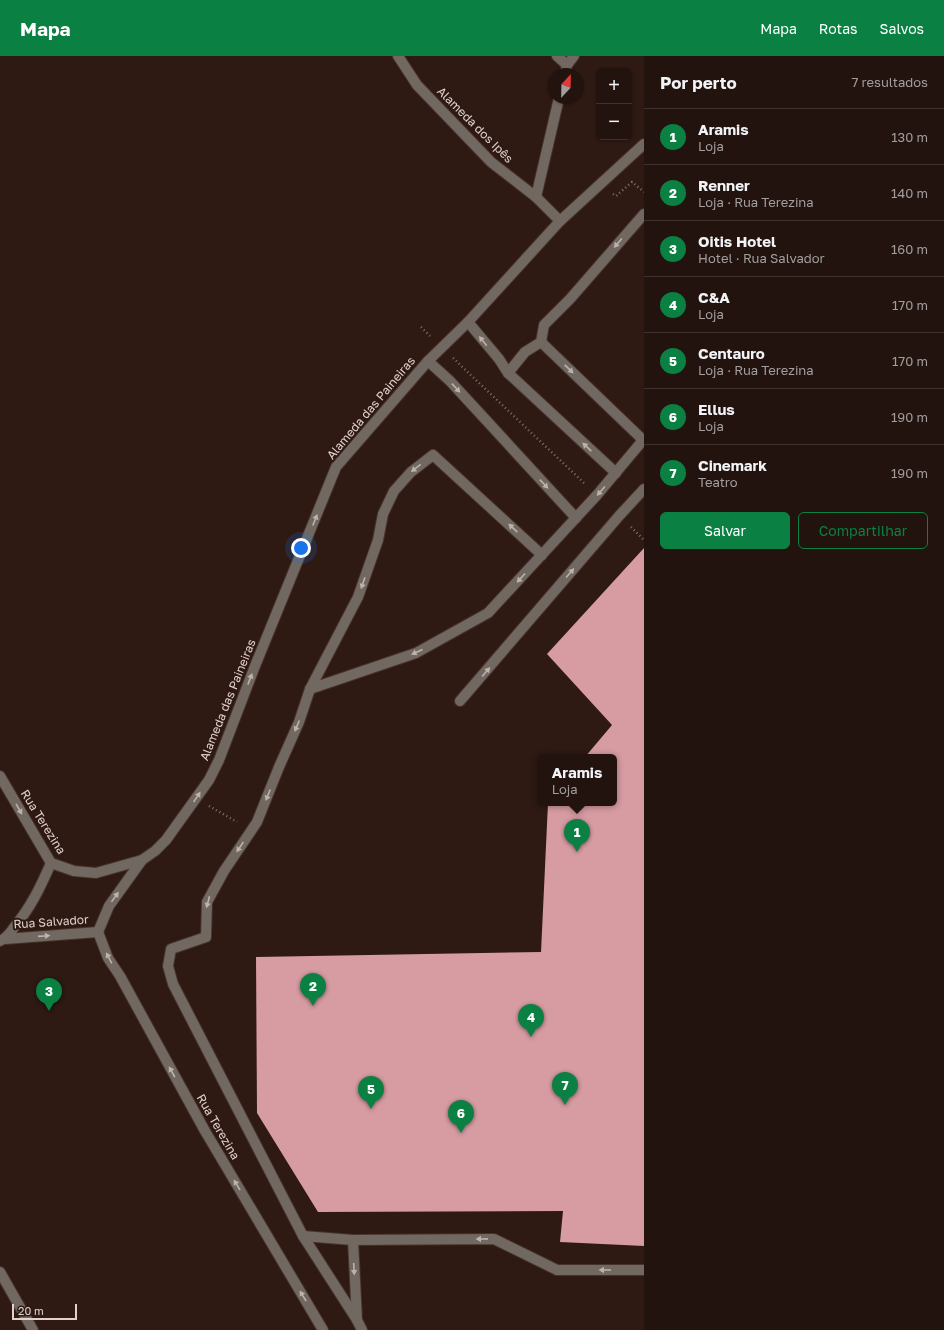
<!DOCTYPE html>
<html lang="pt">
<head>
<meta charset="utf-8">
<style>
  :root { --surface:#22130e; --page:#2a1c17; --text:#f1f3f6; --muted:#a29e9e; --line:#3f322e; --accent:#0b8043 }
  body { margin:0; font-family:"Golos Text",sans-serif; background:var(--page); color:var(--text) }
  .controls { position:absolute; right:12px; top:12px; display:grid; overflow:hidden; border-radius:6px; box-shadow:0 1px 3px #0004 }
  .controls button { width:36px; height:36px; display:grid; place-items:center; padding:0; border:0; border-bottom:1px solid var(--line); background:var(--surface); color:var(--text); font:20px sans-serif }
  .compass { position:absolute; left:548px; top:12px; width:36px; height:36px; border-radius:50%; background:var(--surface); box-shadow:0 1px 3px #0004; rotate:22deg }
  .scale { position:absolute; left:12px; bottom:10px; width:65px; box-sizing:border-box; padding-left:4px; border:2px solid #e0d1cd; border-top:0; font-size:11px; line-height:14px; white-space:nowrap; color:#e0d1cd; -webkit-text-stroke:3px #2e1913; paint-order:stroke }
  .you { position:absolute; left:301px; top:492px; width:14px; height:14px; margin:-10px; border:3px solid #fff; border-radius:50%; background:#1a73e8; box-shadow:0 0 0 6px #1a73e833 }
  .badge { display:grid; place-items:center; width:26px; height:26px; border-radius:50%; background:var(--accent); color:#fff; font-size:13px; font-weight:700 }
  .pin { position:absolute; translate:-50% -33px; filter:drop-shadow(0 1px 2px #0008) }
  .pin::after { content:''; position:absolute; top:21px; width:14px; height:12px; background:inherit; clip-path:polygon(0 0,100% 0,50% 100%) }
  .popup { position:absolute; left:537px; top:698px; width:80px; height:52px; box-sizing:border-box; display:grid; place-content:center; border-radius:6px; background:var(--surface); filter:drop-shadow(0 1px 3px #0005); font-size:13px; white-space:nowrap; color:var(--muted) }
  .popup b { font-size:15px; color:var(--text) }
  .popup::after { content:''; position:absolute; left:50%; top:100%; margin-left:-8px; border:8px solid transparent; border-top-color:var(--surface) }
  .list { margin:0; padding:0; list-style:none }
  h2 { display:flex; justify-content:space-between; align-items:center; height:52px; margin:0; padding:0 16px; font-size:17px }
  h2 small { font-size:13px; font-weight:400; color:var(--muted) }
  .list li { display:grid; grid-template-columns:26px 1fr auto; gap:12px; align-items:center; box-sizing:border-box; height:56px; padding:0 16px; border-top:1px solid var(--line) }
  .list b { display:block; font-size:15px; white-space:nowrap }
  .list p { margin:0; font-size:13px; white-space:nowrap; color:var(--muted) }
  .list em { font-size:13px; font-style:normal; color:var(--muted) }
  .actions { display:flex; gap:8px; padding:12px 16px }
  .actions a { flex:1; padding:9px 0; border:1px solid var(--accent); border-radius:6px; text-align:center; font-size:14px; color:var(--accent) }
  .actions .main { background:var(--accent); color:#fff }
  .map { position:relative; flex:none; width:644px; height:1274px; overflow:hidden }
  header { display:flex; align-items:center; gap:24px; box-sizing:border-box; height:56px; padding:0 20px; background:var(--accent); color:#fff }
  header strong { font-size:19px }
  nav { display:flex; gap:22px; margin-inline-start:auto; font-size:14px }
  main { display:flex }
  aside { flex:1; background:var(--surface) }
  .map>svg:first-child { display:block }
  .building { fill:#d79ba2 }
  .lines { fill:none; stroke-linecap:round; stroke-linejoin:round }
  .minor-casing { stroke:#47332d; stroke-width:12 }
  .path { stroke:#83716c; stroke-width:2.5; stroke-dasharray:1 3; stroke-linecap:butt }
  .minor { stroke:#716861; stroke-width:10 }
  .oneway { fill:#bfb2ad }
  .labels { text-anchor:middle; stroke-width:4; stroke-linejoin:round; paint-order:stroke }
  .street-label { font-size:12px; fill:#e0d1cd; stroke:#2e1913 }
</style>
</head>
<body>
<header>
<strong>Mapa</strong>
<nav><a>Mapa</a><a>Rotas</a><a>Salvos</a></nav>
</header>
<main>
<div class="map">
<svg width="644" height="1274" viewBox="0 0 644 1274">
  <rect width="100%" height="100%" fill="#2e1913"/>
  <polygon class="building" points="644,492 644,1190 560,1186 563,1155 318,1156 257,1057 256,901 541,896 548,747 614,747 614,701 585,701 612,669 547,598"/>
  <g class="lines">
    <defs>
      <g id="minor">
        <polyline points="398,0 417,29 491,106 536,141 560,165"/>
        <polyline points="557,0 567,9"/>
        <polyline points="565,18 567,9 574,0"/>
        <polyline points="536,141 559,42"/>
        <polyline points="468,266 499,303 508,317 616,417"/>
        <polyline points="541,286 643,384"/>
        <polyline points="428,305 450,325 576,462"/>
        <polyline points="508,317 525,296 541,286 544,269 570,243 644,158"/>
        <polyline points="310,633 416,597 488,557 597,439 644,383"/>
        <polyline points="460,645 619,460 644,433"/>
        <polyline points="0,720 51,807 74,815 96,817 142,804"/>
        <polyline points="98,876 109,850 142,804 155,795 166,784 209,724 219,704 255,610 336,411 428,305 468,266 560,165 644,88"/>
        <polyline points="98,876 108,902 120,920 205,1075 323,1274"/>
        <polyline points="5,883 98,876"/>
        <path d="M0,885C7,882 11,876 15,870C31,851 41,830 51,807"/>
        <polyline points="303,1180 353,1184"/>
        <polyline points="0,1216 33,1274"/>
        <polyline points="357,1264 303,1180 173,928 168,910 171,893 206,881 207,846 224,815 257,766 279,711 299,666 310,633 358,541 378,484 383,458 394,435 411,416 433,399 542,499"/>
        <polyline points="362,1274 357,1264 353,1184 494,1183 557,1214 644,1214"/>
      </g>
    </defs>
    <use href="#minor" class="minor-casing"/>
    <g class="path">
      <polyline points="613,138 616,140 632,126 644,136"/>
      <polyline points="421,271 430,280"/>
      <polyline points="453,302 585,428"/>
      <polyline points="631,471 644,484"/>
      <polyline points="209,750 237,766"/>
    </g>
    <use href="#minor" class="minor"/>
  </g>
  <defs><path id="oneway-solid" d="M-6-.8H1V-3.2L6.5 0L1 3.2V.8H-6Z"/></defs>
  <g class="oneway">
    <use href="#oneway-solid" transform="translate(618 187) rotate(131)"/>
    <use href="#oneway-solid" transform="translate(483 285) rotate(-129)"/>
    <use href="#oneway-solid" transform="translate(569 313) rotate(44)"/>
    <use href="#oneway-solid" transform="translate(456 332) rotate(47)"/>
    <use href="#oneway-solid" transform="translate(587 391) rotate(-137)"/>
    <use href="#oneway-solid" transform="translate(416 412) rotate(142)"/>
    <use href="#oneway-solid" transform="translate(544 428) rotate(47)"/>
    <use href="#oneway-solid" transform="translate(601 435) rotate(131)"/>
    <use href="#oneway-solid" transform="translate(315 464) rotate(-68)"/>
    <use href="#oneway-solid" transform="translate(513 472) rotate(-137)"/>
    <use href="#oneway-solid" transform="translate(570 517) rotate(-49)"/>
    <use href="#oneway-solid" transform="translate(521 522) rotate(132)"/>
    <use href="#oneway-solid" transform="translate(363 527) rotate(109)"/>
    <use href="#oneway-solid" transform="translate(417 596) rotate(156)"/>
    <use href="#oneway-solid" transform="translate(486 616) rotate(-49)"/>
    <use href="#oneway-solid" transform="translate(250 623) rotate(-69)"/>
    <use href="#oneway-solid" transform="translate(297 670) rotate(113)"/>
    <use href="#oneway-solid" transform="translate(268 739) rotate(112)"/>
    <use href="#oneway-solid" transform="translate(197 741) rotate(-56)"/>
    <use href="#oneway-solid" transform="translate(19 753) rotate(60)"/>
    <use href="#oneway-solid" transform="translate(240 791) rotate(124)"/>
    <use href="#oneway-solid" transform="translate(115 841) rotate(-54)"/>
    <use href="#oneway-solid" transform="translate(208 846) rotate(105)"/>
    <use href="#oneway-solid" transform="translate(44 880) rotate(-4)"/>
    <use href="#oneway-solid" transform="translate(109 902) rotate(-118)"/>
    <use href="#oneway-solid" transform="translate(172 1016) rotate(-119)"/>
    <use href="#oneway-solid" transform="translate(237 1129) rotate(-121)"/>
    <use href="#oneway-solid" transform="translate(482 1183) rotate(179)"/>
    <use href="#oneway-solid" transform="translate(354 1213) rotate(87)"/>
    <use href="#oneway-solid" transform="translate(605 1214) rotate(180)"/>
    <use href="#oneway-solid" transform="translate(303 1240) rotate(-121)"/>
  </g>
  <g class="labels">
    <g class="street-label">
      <text transform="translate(475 69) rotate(45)" y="4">Alameda dos Ipês</text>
      <text transform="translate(371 352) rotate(-50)" y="4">Alameda das Paineiras</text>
      <text transform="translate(228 644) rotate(-68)" y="4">Alameda das Paineiras</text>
      <text transform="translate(43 766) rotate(58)" y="4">Rua Terezina</text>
      <text transform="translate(51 866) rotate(-4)" y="4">Rua Salvador</text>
      <text transform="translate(218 1071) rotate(60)" y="4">Rua Terezina</text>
    </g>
  </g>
</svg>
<div class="controls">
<button>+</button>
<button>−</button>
</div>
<svg class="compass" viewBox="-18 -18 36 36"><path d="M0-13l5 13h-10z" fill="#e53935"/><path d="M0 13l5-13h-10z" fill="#a29e9e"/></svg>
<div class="scale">20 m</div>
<div class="you"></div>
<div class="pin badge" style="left:577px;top:796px">1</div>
<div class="popup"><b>Aramis</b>Loja</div>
<div class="pin badge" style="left:313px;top:950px">2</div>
<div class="pin badge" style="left:49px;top:955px">3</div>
<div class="pin badge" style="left:531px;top:981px">4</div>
<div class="pin badge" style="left:371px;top:1053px">5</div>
<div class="pin badge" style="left:461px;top:1077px">6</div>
<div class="pin badge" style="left:565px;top:1049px">7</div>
</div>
<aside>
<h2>Por perto<small>7 resultados</small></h2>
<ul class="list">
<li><span class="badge">1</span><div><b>Aramis</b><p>Loja</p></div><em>130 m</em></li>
<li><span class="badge">2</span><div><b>Renner</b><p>Loja · Rua Terezina</p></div><em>140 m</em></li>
<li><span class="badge">3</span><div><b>Oitis Hotel</b><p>Hotel · Rua Salvador</p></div><em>160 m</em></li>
<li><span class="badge">4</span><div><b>C&amp;A</b><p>Loja</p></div><em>170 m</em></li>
<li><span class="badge">5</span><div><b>Centauro</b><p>Loja · Rua Terezina</p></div><em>170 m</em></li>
<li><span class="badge">6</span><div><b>Ellus</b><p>Loja</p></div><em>190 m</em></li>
<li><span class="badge">7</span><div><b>Cinemark</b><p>Teatro</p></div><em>190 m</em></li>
</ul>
<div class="actions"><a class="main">Salvar</a><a>Compartilhar</a></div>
</aside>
</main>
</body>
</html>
